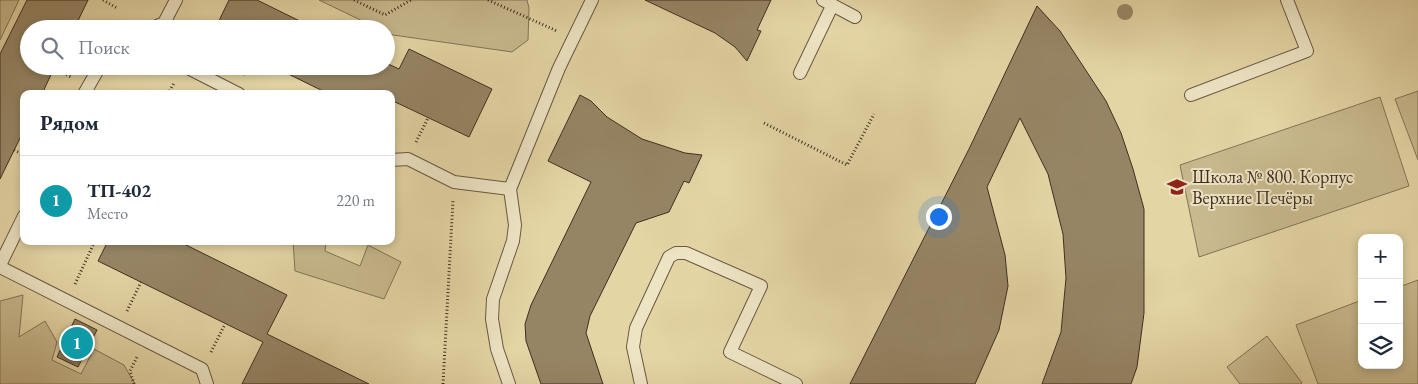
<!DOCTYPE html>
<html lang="ru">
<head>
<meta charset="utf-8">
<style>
  :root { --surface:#fff; --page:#f6f6f7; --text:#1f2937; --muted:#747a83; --line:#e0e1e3; --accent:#d93025 }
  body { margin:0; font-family:"EB Garamond",serif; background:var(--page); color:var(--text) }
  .controls { position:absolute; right:15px; bottom:15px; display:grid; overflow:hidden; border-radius:10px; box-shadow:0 2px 8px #0003 }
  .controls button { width:45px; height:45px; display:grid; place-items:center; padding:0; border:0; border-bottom:1px solid var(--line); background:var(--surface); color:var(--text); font:25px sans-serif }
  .you { position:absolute; left:938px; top:216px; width:18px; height:18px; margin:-12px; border:4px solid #fff; border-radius:50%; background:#1a73e8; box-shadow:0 0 0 8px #1a73e833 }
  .badge { display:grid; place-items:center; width:32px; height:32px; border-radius:50%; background:var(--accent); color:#fff; font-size:16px; font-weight:700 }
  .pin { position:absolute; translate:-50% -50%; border:2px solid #fff; box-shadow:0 1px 5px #0006 }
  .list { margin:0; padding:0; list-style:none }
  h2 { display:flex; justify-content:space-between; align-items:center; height:65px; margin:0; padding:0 20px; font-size:21px }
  h2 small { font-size:16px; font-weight:400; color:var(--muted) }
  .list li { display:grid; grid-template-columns:32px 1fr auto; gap:15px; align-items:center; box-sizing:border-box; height:90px; padding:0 20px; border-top:1px solid var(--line) }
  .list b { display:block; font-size:19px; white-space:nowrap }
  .list p { margin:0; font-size:16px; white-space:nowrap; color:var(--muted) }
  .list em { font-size:16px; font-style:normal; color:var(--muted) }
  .icon { flex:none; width:28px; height:28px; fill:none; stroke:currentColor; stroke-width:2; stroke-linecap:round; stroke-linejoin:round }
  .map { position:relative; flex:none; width:1418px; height:384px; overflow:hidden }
  .search { position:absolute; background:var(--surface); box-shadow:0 2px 8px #0003; left:20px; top:20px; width:375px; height:55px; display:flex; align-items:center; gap:12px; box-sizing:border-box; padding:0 18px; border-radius:28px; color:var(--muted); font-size:19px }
  .panel { position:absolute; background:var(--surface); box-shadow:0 2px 8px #0003; left:20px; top:90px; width:375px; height:155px; border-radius:10px }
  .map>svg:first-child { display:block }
  .green { fill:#c8b98e; stroke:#847457 }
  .building { fill:#968565; stroke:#412e20 }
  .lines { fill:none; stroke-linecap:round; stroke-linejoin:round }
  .lane-casing { stroke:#6a5841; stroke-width:14 }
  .path { stroke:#412e20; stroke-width:3; stroke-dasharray:1 2.5; stroke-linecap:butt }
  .lane { stroke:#ede4c4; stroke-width:12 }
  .tree { fill:#998968 }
  .labels { text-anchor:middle; stroke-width:4; stroke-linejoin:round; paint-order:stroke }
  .poi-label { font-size:18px; fill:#412e20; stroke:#ede4c4; text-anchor:start }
</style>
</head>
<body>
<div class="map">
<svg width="1418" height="384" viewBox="0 0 1418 384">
  <rect width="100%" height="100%" fill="#e4d5a5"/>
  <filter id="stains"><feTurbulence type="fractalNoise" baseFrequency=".004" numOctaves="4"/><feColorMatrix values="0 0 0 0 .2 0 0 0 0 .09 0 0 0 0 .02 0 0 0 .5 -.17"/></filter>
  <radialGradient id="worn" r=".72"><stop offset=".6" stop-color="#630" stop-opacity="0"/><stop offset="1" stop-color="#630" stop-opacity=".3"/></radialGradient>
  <g class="green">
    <polygon points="0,0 19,0 0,40"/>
    <polygon points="319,0 527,0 529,8 528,40 512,52 393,35 386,32 386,29 379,29"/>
    <polygon points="1418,91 1418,160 1395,99"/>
    <polygon points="1380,97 1409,186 1199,257 1180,165"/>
    <polygon points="293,241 326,241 325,251 360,266 368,245 401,262 384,299 295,271"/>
    <polygon points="1418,280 1418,384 1318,384 1296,325 1362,300 1362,365 1399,365 1399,287"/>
    <polygon points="23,295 19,337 45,321 57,342 52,360 81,374 94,349 124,365 135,384 0,384 0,301"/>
    <polygon points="1267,336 1302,383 1301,384 1240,384 1227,367"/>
  </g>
  <g class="building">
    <polygon points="27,0 88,0 74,29 29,29 29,66 55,66 42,94 24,94 24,130 0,179 0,54"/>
    <polygon points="229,0 257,0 316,29 215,29"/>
    <polygon points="645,0 771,0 757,30 761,31 747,61 735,47 715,33"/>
    <polygon points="1037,6 1060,31 1106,101 1121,133 1133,169 1144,209 1144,313 1137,367 1131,384 1042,384 1061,332 1066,278 1063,234 1048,174 1020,118 987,187 1005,255 1008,286 999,330 975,384 850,384 970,147"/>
    <polygon points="409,49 492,89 469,137 391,100 391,94 329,94 272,66 386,66 386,63 399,69"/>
    <polygon points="580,95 591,101 607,117 642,139 685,153 702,155 689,183 684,181 669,212 636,223 590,316 586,333 603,384 541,384 526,341 525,324 531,305 591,182 548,161"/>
    <polygon points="108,241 178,241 287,295 267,334 369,384 242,384 263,342 98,261"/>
    <polygon points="75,319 97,330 78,367 57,357"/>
  </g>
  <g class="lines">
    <defs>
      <g id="lane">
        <polyline points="823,0 855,17"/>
        <polyline points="150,29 164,23 176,0"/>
        <polyline points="184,66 239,94"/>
        <polyline points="800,73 832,6"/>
        <polyline points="84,94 100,66"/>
        <polyline points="1191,95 1307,51 1287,0"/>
        <polyline points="391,160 408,159 454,182 510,189"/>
        <polyline points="0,265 24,216"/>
        <polyline points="0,267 202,369 207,384"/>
        <polyline points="509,384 497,349 492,319 493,299 513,241 515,225 510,189 559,68 592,0"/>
        <polyline points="641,384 633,347 636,328 669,257 676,253 686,253 761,286 730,352 796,384"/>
      </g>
    </defs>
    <use href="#lane" class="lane-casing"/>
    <g class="path">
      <polyline points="103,0 117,8"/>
      <polyline points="354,0 385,15 411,0"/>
      <polyline points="488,0 557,31"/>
      <polyline points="54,68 71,77"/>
      <polyline points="243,75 247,66"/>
      <polyline points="168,94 174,83"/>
      <polyline points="764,123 847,165 874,114"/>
      <polyline points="416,142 428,118"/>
      <polyline points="14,150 24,155"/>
      <polyline points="75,284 95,241"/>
      <polyline points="127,311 141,282"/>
      <polyline points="211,352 225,324"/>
      <polyline points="134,384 130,371 137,357"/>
      <polyline points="443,384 453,200"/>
    </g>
    <use href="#lane" class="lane"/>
  </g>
  <circle class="tree" cx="1125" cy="12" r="8"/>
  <defs>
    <symbol id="school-bare" viewBox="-9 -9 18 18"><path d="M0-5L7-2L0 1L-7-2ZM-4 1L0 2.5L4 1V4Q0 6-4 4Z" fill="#8f2418" stroke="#ede4c4" stroke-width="2.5" paint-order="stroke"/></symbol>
  </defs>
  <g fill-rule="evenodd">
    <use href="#school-bare" x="1163" y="173" width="28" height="28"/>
  </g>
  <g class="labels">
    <g class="poi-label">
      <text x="1192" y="183">Школа № 800. Корпус<tspan x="1192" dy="21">Верхние Печёры</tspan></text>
    </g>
  </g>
  <rect width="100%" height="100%" filter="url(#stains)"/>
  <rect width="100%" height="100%" fill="url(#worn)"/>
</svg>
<div class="controls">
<button>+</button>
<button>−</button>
<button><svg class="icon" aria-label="layers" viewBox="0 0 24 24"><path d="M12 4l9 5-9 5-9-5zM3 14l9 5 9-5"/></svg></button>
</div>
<div class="you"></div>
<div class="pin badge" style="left:77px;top:343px;background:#0f9aa8">1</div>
<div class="search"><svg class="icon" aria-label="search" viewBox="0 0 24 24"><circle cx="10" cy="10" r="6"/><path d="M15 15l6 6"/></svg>Поиск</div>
<section class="panel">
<h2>Рядом<small></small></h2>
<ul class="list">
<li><span class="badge" style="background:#0f9aa8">1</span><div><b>ТП-402</b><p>Место</p></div><em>220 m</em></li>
</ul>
</section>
</div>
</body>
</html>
